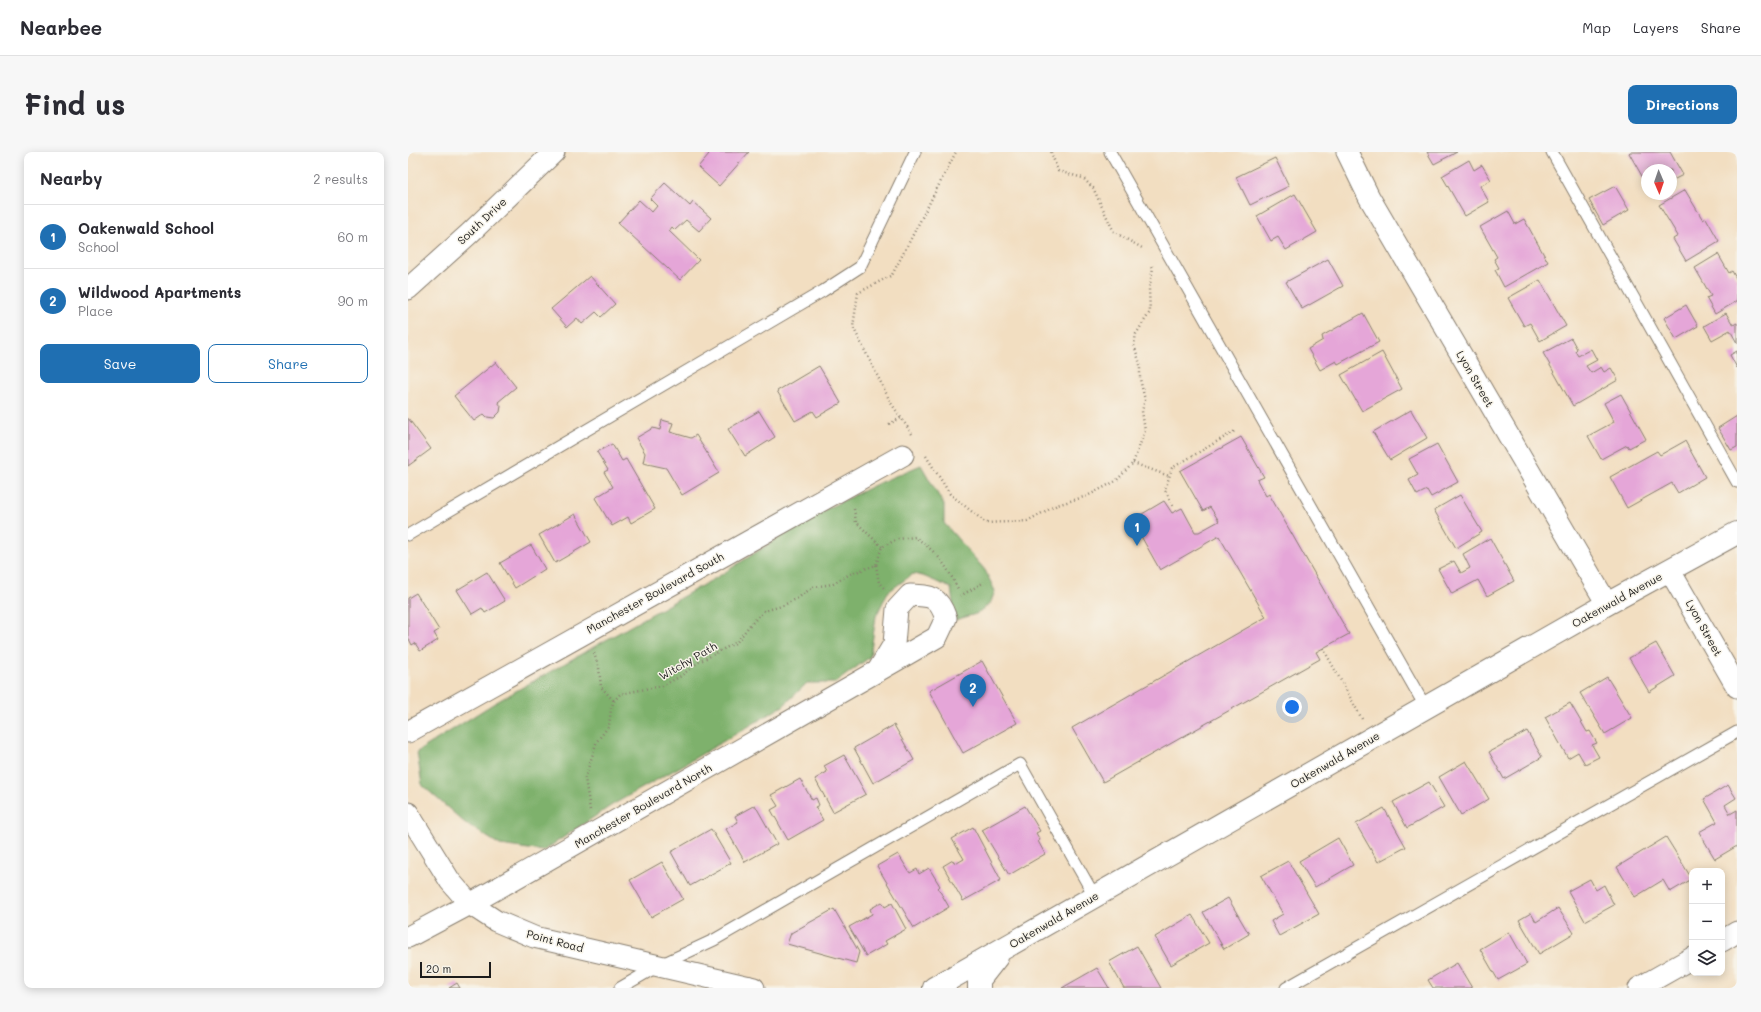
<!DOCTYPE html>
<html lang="en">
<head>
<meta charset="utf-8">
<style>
  :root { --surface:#fff; --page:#f7f7f7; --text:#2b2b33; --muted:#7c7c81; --line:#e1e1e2; --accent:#1f6fb2 }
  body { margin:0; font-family:Mali,sans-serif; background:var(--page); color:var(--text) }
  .controls { position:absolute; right:12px; bottom:12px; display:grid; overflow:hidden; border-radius:8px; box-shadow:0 2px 10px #0003 }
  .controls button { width:36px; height:36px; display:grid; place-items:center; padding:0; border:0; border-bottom:1px solid var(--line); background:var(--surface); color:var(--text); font:20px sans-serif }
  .compass { position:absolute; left:1233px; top:12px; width:36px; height:36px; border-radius:50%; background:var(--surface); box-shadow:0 2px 10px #0003; rotate:178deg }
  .scale { position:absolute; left:12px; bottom:10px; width:71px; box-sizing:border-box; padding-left:4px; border:2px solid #1c1c1c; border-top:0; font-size:11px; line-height:14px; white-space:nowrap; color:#1c1c1c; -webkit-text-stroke:3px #f7f3e8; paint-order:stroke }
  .you { position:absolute; left:884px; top:555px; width:14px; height:14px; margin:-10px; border:3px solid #fff; border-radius:50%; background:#1a73e8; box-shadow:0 0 0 6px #1a73e833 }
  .badge { display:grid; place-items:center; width:26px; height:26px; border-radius:50%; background:var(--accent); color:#fff; font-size:13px; font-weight:700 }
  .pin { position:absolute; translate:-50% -33px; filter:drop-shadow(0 1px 2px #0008) }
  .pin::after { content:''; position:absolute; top:21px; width:14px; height:12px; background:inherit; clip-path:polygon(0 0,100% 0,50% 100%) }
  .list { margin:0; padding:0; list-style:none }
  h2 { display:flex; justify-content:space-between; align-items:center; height:52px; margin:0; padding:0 16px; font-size:17px }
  h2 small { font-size:13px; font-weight:400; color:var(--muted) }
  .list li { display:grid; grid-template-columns:26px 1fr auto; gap:12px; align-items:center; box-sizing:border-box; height:64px; padding:0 16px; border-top:1px solid var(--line) }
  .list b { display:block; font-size:15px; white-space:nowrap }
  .list p { margin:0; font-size:13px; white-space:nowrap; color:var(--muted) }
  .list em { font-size:13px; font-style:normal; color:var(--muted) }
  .actions { display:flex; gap:8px; padding:12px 16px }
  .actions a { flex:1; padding:9px 0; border:1px solid var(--accent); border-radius:8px; text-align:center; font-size:14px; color:var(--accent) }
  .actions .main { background:var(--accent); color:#fff }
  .icon { flex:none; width:22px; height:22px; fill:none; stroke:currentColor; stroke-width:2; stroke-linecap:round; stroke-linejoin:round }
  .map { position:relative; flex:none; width:1329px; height:836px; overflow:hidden; border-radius:8px }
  header { display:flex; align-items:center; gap:24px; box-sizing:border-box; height:56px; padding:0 20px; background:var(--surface); border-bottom:1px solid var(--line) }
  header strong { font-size:19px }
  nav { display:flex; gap:22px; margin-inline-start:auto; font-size:14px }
  .intro { display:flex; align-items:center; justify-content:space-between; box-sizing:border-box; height:96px; padding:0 24px }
  h1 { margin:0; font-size:28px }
  .button { padding:10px 18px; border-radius:8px; background:var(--accent); color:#fff; font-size:14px; font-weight:700 }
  main { display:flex; gap:24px; padding:0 24px }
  aside { flex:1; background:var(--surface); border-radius:8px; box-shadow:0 2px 10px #0003 }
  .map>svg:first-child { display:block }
  .forest { fill:#7eb16c; stroke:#4d6644 }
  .building { fill:#e5a6d8 }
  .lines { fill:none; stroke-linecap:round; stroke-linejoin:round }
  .service-casing { stroke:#877d6e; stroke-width:13 }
  .minor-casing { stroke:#877d6e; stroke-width:23 }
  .tertiary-casing { stroke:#877d6e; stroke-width:24 }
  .path { stroke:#877d6e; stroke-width:2.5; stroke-dasharray:1 3; stroke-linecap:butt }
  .service { stroke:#fff; stroke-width:11 }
  .minor { stroke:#fff; stroke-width:21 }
  .tertiary { stroke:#fff; stroke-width:22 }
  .labels { text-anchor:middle; stroke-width:3; stroke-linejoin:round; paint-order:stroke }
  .street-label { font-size:11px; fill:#1c1c1c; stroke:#f7f3e8 }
</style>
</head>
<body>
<header>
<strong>Nearbee</strong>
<nav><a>Map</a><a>Layers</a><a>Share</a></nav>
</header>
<div class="intro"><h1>Find us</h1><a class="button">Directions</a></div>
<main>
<aside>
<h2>Nearby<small>2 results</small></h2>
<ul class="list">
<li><span class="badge">1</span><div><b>Oakenwald School</b><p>School</p></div><em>60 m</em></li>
<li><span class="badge">2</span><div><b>Wildwood Apartments</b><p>Place</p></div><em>90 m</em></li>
</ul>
<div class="actions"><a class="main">Save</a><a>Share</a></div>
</aside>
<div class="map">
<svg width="1329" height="836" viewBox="0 0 1329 836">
  <rect width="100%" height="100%" fill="#f7f3e8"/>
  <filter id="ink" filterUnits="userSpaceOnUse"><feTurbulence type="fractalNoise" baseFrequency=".025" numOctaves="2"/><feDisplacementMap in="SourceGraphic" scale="8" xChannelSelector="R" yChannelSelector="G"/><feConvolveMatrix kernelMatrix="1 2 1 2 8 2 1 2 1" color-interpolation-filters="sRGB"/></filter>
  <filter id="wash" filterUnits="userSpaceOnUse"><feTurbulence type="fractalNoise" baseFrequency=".012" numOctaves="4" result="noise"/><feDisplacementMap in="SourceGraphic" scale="16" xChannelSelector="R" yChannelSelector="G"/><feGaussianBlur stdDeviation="0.9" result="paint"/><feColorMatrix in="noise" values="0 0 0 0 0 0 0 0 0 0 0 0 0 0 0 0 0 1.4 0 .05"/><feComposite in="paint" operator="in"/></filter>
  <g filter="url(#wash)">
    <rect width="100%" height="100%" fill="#f2dec1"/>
    <polygon class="forest" points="513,313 536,353 536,371 577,418 587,439 582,452 568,462 547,468 543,436 515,424 505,422 480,440 468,464 462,505 427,531 399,531 375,554 277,612 204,653 135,699 92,693 57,671 14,633 9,600 85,552 311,424 408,362 473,330"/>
    <g id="blocks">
      <g class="building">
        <polygon points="299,0 341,0 311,34 290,15 301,2"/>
        <polygon points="1019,0 1049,0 1026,12"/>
        <polygon points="1222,0 1262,0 1275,23 1263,29 1263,18 1239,18 1239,33 1221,1"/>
        <polygon points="867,6 881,34 842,53 828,25"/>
        <polygon points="1061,8 1066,18 1074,13 1083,28 1072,34 1081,50 1057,64 1034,24"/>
        <polygon points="257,31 282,54 285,50 303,66 291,79 278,68 267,78 264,75 261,79 291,108 272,128 210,71 231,48 244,60 249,54 242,47"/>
        <polygon points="1207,34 1221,58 1195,73 1181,48"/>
        <polygon points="1277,38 1295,68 1298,66 1311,89 1278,109 1265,87 1270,84 1251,53"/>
        <polygon points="887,42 909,80 878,98 870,85 863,89 849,64"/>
        <polygon points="1100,59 1107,72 1116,67 1140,110 1096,135 1087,118 1091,116 1086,107 1089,105 1072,75"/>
        <polygon points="1310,102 1321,121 1324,119 1329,128 1329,149 1307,162 1298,146 1303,144 1287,116"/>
        <polygon points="920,107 935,134 894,157 878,130"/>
        <polygon points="182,124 207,152 193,165 188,160 174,172 169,166 159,175 143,157"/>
        <polygon points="1132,128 1158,174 1132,189 1122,171 1116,174 1100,146"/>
        <polygon points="1278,153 1290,174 1268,187 1256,166"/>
        <polygon points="955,161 971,190 930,212 928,209 912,218 900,197 915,188 914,184"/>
        <polygon points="1318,161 1325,173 1329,171 1329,191 1322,178 1304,188 1296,174"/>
        <polygon points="1163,186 1169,197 1167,199 1170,204 1183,197 1189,208 1178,214 1183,221 1193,215 1196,220 1203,216 1210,228 1165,254 1135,201"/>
        <polygon points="1329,199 1329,216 1322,203"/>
        <polygon points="974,200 994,237 954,259 933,223"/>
        <polygon points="88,210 108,235 90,250 93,254 92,260 86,266 79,265 76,262 66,269 46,244"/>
        <polygon points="411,214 433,251 409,265 405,259 387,269 369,239"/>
        <polygon points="1213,242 1238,287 1221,296 1219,293 1193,307 1180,284 1206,270 1196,251"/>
        <polygon points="1003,258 1019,286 982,308 965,280"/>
        <polygon points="351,259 367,285 337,304 320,277"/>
        <polygon points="1329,264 1329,295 1323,298 1310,276"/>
        <polygon points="0,266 23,297 0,314"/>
        <polygon points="254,268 265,271 262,280 283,286 288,283 311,321 274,343 258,316 235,311 237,301 228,286 245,276 252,278"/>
        <polygon points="833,285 856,325 849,328 858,344 861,342 941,482 908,500 912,507 695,630 664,576 858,465 811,384 752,418 724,368 756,349 764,361 774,356 787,380 791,380 811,369 802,355 795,359 772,319"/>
        <polygon points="1277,289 1297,325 1270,341 1264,331 1219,356 1202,325 1249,299 1252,303"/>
        <polygon points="204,292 214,309 218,307 247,357 223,371 220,365 204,374 187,346 205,335 196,320 200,318 189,300"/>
        <polygon points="1029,292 1050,330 1023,345 1019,338 1009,343 1001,328 1010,323 1001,307"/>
        <polygon points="1052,343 1074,380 1048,396 1026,358"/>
        <polygon points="167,362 183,390 147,411 131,383"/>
        <polygon points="1082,386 1106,429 1079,444 1070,428 1044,442 1030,417 1046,409 1053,421 1062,416 1055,402"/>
        <polygon points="123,393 137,417 107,436 92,411"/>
        <polygon points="79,420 97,449 77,461 74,456 64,462 49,438"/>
        <polygon points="8,441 31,478 26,481 30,488 12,499 7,491 4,493 0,485 0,446"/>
        <polygon points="1248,491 1267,524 1241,540 1221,506"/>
        <polygon points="574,509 609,571 555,601 521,539"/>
        <polygon points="1199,525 1224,566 1197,582 1172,541"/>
        <polygon points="1162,551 1179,580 1182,579 1189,591 1184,593 1191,605 1177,612 1170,600 1160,606 1137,565"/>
        <polygon points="486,573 506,608 465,631 446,596"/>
        <polygon points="1119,579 1134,605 1096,627 1081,600"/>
        <polygon points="436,603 458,642 425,660 407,627 419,620 416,614"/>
        <polygon points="1058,609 1081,647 1053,663 1031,625"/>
        <polygon points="392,627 404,648 408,646 411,653 407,655 415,668 380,688 363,658 370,654 363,643"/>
        <polygon points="1021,630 1036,655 999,676 985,650"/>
        <polygon points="1320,633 1328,646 1317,653 1322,662 1329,658 1329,694 1307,707 1291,680 1309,670 1296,647"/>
        <polygon points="347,653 369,692 337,710 318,677 330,670 327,664"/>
        <polygon points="617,654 632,679 628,681 632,688 630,689 637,702 601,723 574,678"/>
        <polygon points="976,656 998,695 970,710 948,672"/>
        <polygon points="565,675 593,728 555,749 535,714 545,708 546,710 549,711 556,707 544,687"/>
        <polygon points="303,677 323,711 282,734 263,700"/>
        <polygon points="1258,685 1284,727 1262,740 1255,728 1227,745 1209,715"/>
        <polygon points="930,686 945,713 907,735 891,709"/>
        <polygon points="490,702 502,721 509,717 511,722 521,716 532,734 530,736 541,755 506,776 469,714"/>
        <polygon points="880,709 911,762 871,784 863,769 875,762 853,724"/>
        <polygon points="254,710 275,747 243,765 222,728"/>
        <polygon points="1182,727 1188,738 1196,733 1206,753 1177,769 1160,739"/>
        <polygon points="820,746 841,782 816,797 795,760"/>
        <polygon points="474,750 477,755 484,751 498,777 477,789 479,792 458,804 441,775 464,762 462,757"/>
        <polygon points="1150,756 1166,781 1131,802 1111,768 1123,761 1128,770"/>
        <polygon points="426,757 451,800 448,811 379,792 383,781"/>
        <polygon points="784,763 801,791 763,813 747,785"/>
        <polygon points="1101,780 1119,812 1090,828 1072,797"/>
        <polygon points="729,794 753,836 716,836 701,810"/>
        <polygon points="1049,811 1064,836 1025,836 1020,828"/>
        <polygon points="689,816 701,836 654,836"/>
        <polygon points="49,831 52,836 41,836"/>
      </g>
    </g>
  </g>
  <g filter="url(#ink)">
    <use href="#blocks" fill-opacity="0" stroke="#877d6e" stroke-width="1"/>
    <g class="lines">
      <defs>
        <g id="service">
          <polyline points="702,0 1018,556"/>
          <polyline points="1144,0 1329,330"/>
          <polyline points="0,383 415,139 452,115 507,0"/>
          <polyline points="212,836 250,814 306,788 612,612 687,745"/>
          <polyline points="878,836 1329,580"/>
        </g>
        <g id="minor">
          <polyline points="939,0 961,45 1199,452"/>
          <polyline points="0,137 62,81 146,0"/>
          <polyline points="1262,419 1329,535"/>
          <polyline points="0,580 495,303"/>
          <polyline points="0,661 42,729 62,752 88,769 126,785 346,836"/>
          <path d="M0,785L62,752L489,508L529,485L538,466C530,444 524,444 502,443L489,457L486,492L469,520"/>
          <polyline points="1314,789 1329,780"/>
          <polyline points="1231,836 1284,806"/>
        </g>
        <g id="tertiary">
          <polyline points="340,835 342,836"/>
          <polyline points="526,836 1199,452 1329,381"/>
          <polyline points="571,836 571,828 589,805"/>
        </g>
      </defs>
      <use href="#service" class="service-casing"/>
      <use href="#minor" class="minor-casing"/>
      <use href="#tertiary" class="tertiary-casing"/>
      <g class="path">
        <polyline points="643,0 650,19 675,26 685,36 706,80 736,97"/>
        <polyline points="481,272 493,266"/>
        <polyline points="504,282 483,251 445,175 450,141 484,123 548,0"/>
        <polyline points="518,304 542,342 578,371 619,369 649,353 679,344 708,329 725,311 737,279 734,259 737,248 732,227 732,212 726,193 728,182 742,160 741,137 745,116 743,112"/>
        <polyline points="725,311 761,324"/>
        <polyline points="765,354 757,338 764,316 827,279"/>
        <polyline points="446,357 448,370 474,395"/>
        <polyline points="468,413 471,431 476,436"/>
        <polyline points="552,444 575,431"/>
        <polyline points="915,496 954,567"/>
        <polyline points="186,501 191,516 193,535 206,549"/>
        <path d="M182,658L177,626L189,589L201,574L203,556L206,549L212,542L254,534L273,524L289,511L329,490L341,474L356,459L374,454L390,446L405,435L425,432L442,422L468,413L474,395L490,387L507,385C530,401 537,411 550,437"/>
      </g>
      <use href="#service" class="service"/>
      <use href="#minor" class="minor"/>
      <use href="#tertiary" class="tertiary"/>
    </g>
  </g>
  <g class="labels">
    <g class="street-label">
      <text transform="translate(74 69) rotate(-43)" y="4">South Drive</text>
      <text transform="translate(1067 227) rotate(60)" y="4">Lyon Street</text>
      <text transform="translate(247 441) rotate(-29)" y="4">Manchester Boulevard South</text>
      <text transform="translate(1209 448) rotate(-29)" y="4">Oakenwald Avenue</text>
      <text transform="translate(1296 476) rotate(61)" y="4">Lyon Street</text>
      <text transform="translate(280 509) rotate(-30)" y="4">Witchy Path</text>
      <text transform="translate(927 608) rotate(-30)" y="4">Oakenwald Avenue</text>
      <text transform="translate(235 654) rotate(-30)" y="4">Manchester Boulevard North</text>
      <text transform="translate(646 768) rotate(-30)" y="4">Oakenwald Avenue</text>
      <text transform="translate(147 789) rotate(15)" y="4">Point Road</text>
    </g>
  </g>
</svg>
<div class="controls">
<button>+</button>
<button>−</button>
<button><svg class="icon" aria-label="layers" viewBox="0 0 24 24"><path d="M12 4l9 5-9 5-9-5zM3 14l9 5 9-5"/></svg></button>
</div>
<svg class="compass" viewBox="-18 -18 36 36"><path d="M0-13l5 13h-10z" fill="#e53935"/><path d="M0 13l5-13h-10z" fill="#7c7c81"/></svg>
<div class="scale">20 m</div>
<div class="you"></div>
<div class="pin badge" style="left:729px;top:394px">1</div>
<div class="pin badge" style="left:565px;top:555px">2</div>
</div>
</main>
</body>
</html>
